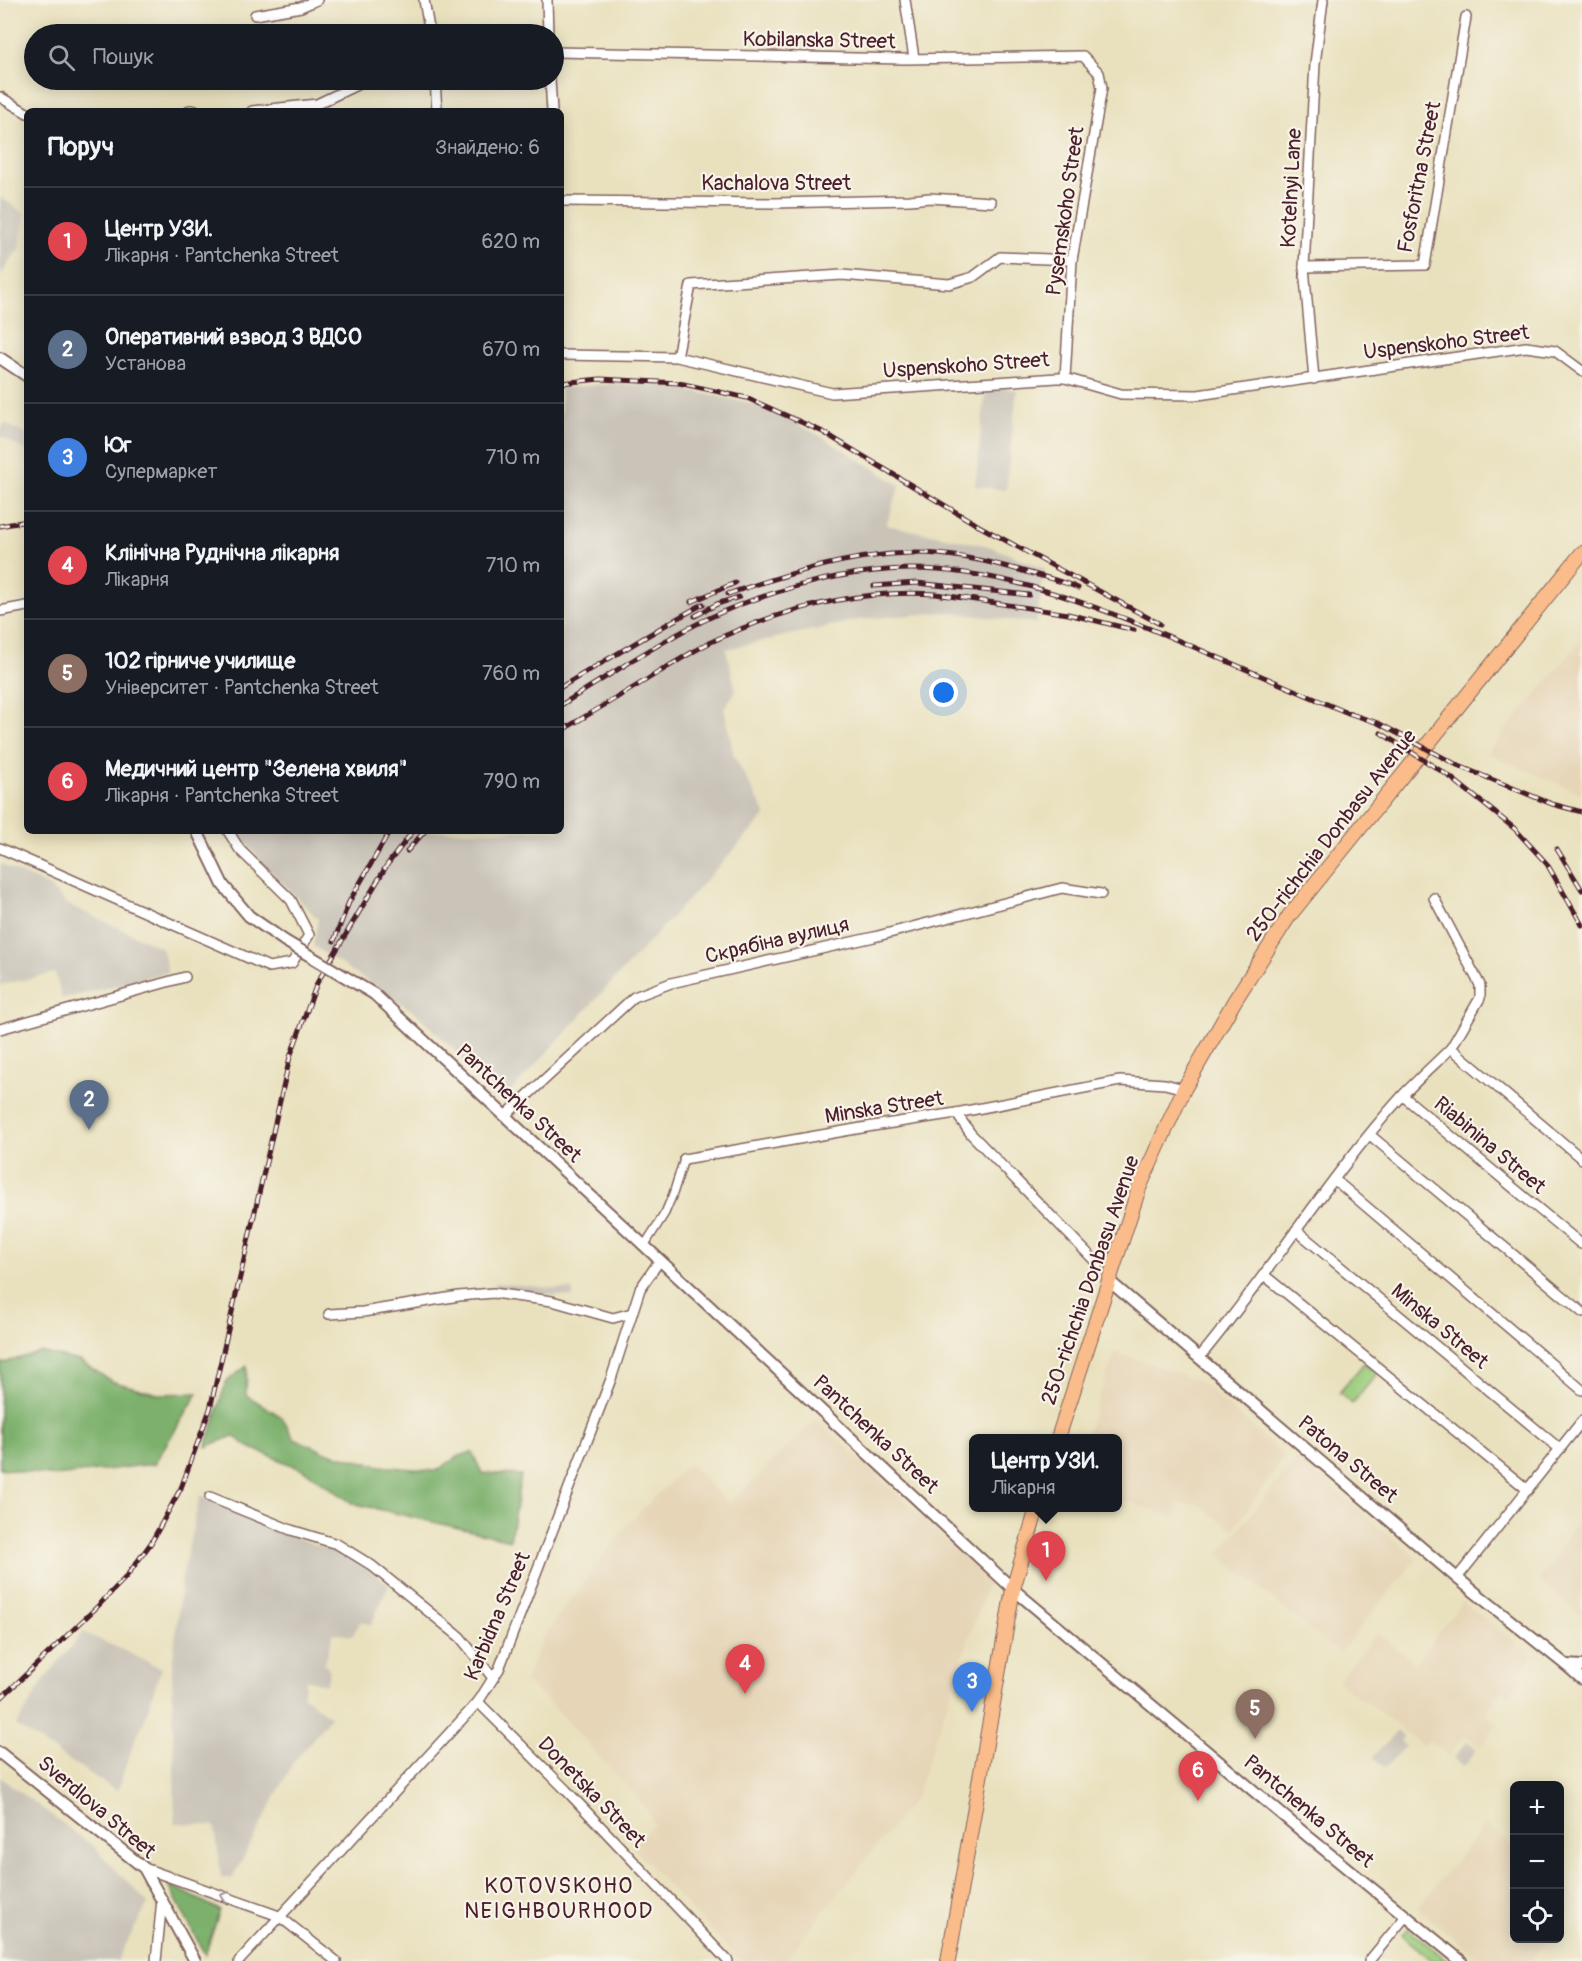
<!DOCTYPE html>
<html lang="uk">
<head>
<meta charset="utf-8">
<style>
  :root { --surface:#171b24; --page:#20242c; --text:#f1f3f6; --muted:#9ea1a6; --line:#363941; --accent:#1f6fb2 }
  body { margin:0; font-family:Pangolin,sans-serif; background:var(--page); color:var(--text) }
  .controls { position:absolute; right:18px; bottom:18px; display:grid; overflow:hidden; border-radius:9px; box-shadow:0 3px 15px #0003 }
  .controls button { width:54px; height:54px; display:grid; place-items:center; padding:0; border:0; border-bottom:2px solid var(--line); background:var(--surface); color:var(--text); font:30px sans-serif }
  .you { position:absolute; left:944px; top:693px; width:21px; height:21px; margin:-15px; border:4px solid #fff; border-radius:50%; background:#1a73e8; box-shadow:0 0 0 9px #1a73e833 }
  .badge { display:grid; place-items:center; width:39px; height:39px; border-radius:50%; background:var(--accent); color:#fff; font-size:20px; font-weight:700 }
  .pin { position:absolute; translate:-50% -50px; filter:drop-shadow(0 2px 3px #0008) }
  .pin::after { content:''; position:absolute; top:32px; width:21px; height:18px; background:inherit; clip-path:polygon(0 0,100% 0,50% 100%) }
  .popup { position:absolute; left:969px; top:1434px; width:153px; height:78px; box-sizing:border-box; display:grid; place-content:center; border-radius:9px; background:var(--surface); filter:drop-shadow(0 2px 4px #0005); font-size:20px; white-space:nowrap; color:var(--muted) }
  .popup b { font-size:22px; color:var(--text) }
  .popup::after { content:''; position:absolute; left:50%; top:100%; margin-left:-12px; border:12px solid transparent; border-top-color:var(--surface) }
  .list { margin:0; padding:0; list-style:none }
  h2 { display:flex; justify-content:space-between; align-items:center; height:78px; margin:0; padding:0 24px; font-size:26px }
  h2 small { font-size:20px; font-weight:400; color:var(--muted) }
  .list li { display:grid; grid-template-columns:39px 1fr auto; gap:18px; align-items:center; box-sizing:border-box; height:108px; padding:0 24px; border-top:2px solid var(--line) }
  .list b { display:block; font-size:22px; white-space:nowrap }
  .list p { margin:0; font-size:20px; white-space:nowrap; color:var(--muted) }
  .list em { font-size:20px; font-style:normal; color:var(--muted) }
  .icon { flex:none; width:33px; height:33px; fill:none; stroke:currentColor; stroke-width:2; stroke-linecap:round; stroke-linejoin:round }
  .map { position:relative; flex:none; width:1582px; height:1961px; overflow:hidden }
  .search { position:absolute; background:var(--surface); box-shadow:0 3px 15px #0003; left:24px; top:24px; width:540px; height:66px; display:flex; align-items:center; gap:15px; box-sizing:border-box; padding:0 21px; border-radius:33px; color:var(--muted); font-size:22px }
  .panel { position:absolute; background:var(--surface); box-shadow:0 3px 15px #0003; left:24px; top:108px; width:540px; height:726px; border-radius:9px }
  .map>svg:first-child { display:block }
  .built { fill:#e6d5b7 }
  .industrial { fill:#c9c3b8 }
  .green { fill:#9acc7c; stroke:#727654; stroke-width:1.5 }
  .forest { fill:#7bb06c; stroke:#62684c; stroke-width:1.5 }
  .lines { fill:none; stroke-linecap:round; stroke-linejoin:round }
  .pedestrian-casing { stroke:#82635e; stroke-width:10 }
  .minor-casing { stroke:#82635e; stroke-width:12 }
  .tertiary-casing { stroke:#82635e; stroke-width:14 }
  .primary-casing { stroke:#82635e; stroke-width:16 }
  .pedestrian { stroke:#fff; stroke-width:7 }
  .minor { stroke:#fff; stroke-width:9 }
  .tertiary { stroke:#fff; stroke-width:10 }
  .primary { stroke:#f9bc8a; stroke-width:14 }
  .rail-casing { stroke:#4a1f2b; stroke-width:5 }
  .rail { stroke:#f7f3e8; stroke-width:3; stroke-dasharray:9; stroke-linecap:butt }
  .tertiary-bridge-casing { stroke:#82635e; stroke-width:14; stroke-linecap:butt }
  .tertiary-bridge { stroke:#fff; stroke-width:10 }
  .oneway { stroke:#ae9aa0 }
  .labels { text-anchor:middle; stroke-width:4.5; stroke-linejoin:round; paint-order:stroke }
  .street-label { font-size:21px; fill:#4a1f2b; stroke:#f7f3e8 }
  .neighbourhood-label { font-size:22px; letter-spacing:1.5px; fill:#4a1f2b; stroke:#f7f3e8 }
</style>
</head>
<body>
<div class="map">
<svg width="1582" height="1961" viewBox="0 0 1582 1961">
  <rect width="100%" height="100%" fill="#f7f3e8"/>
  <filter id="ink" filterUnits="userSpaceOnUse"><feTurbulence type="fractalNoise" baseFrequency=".0167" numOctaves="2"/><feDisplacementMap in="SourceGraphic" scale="12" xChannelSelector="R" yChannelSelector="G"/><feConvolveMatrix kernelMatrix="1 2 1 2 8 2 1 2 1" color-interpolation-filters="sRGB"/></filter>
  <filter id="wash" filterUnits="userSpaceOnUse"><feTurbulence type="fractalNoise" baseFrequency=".008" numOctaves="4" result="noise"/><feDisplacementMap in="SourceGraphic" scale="24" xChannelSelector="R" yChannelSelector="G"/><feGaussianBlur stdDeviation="1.35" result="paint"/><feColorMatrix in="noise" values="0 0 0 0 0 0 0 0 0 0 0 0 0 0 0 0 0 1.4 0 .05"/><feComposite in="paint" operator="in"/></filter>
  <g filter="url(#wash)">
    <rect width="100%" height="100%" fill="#e9e1be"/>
    <g class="built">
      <polygon points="1582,639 1582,794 1487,753"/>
      <polygon points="1115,1352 1199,1381 1285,1456 1233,1530 1198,1504 1179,1504 1174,1517 1118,1498 1118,1438 1085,1438"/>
      <polygon points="816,1419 989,1579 916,1797 784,1961 740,1961 631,1846 654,1824 643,1804 555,1708 525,1681 544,1636 630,1521 689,1464 729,1504"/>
      <polygon points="1297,1459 1417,1558 1339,1653 1218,1554"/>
      <polygon points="1582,1514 1582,1616 1540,1581"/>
      <polygon points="1463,1602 1532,1656 1519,1673 1523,1677 1509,1695 1503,1690 1485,1713 1498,1724 1480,1747 1465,1735 1448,1756 1428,1740 1423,1746 1366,1701 1365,1702 1338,1681 1377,1633 1415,1663"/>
      <polygon points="1486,1824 1514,1848 1514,1938 1549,1939 1530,1961 1482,1961 1417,1908"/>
      <polygon points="1560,1884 1580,1901 1560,1925"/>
    </g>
    <g class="industrial">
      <polygon points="0,197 25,214 20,247 0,276"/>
      <polygon points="610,384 666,386 746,402 774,412 822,437 900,485 886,525 989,546 1045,569 1036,623 946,612 863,619 726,649 736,691 724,708 734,756 766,815 504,1099 416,1013 313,946 318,919 262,862 240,836 239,831 561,831 561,388"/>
      <polygon points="986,386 1017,390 1006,490 975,486"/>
      <polygon points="5,423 27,435 27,451 0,436 0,431"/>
      <polygon points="0,864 48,886 67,904 162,948 168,972 62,999 55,973 0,985"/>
      <polygon points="495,1283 573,1290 573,1297 494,1290"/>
      <polygon points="200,1496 289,1535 349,1557 389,1584 371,1625 361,1621 352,1636 334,1633 324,1664 330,1670 326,1685 306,1679 303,1695 330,1717 293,1763 232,1879 221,1877 215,1826 175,1823 172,1668 182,1576"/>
      <polygon points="83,1632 161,1668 143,1725 135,1739 117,1791 16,1726 46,1677"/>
      <polygon points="1397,1730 1404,1737 1400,1741 1405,1746 1385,1768 1373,1757"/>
      <polygon points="1467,1741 1477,1749 1464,1766 1454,1758"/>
      <polygon points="0,1777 94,1847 148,1903 117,1961 0,1961"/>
    </g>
    <g class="green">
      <polygon points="1364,1363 1377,1374 1352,1404 1339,1393"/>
      <polygon points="1407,1928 1448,1961 1433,1961 1402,1935"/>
    </g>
    <g class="forest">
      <polygon points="40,1352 80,1361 111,1381 158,1394 198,1393 154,1464 55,1476 0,1468 0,1364"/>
      <polygon points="247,1366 246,1395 282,1417 294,1439 331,1454 381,1466 436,1471 457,1457 472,1452 482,1473 521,1475 510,1540 352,1503 306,1471 249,1447 233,1436 206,1447 226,1382"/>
      <polygon points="168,1884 220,1910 205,1955"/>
    </g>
  </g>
  <g filter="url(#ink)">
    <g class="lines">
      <defs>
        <polyline id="pedestrian" points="644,1246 665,1213 673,1194 684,1159"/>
        <g id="minor">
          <polyline points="424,0 430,34"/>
          <polyline points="547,0 548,34"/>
          <polyline points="905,0 914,58"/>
          <polyline points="255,15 301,7 317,0"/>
          <polyline points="554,52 905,59 1083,56 1099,73 1102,88 1072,260 1065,378"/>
          <polyline points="435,80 437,111"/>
          <polyline points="550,80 552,111"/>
          <polyline points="0,97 27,113"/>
          <polyline points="190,110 196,111"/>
          <polyline points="252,111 317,104 367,80"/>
          <polyline points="561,201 774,203 910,200 930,198 991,202"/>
          <polyline points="1304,267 1425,265 1466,17"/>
          <polyline points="561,355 677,357 832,393 1057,378 1065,378 1121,394 1198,395 1526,347 1555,351 1582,371"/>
          <polyline points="677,357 691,285 842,275 949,284 973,277 1000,257 1072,260"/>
          <polyline points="1314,379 1304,267 1315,64 1323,0"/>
          <polyline points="0,611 27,606"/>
          <polyline points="0,848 269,967 292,963 309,935 291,900 240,850 228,831"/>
          <polyline points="1434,898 1480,985 1480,998 1451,1048 1582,1159"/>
          <polyline points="0,1029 185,977"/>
          <polyline points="1403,1096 1581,1244"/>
          <polyline points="956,1113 971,1134 1098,1264"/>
          <polyline points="505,1116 634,997 671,983 874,937 1062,888 1101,894"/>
          <polyline points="1370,1135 1582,1312"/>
          <polyline points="684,1159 873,1126 956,1113 1120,1081 1165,1084 1184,1089"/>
          <polyline points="1335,1180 1582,1390"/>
          <polyline points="1296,1230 1560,1449"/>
          <polyline points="1264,1275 1528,1490"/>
          <polyline points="329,1314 363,1312 459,1296 493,1293 552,1301 613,1318 632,1313"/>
          <path d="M1199,1358C1270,1273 1328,1178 1402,1096C1418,1079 1435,1064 1451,1048"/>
          <polyline points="210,1497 291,1530 337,1544 371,1565 460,1637 493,1678"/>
          <polyline points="1457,1578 1582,1421"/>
          <polyline points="478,1702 566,1790 728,1961"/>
          <polyline points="144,1868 279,1916 336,1961"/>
          <polyline points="156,1961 162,1899"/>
          <polyline points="239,1961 478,1702 499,1669 611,1379 640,1289 660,1260"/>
          <polyline points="1369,1961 1406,1916"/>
        </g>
        <g id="tertiary">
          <polyline points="0,358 27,376"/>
          <polyline points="197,831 223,885 249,916 285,941"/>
          <polyline points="374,994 1013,1589 1310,1838 1461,1961"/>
          <polyline points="1108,1280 1457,1578 1566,1665"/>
          <polyline points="1582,1666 1566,1665 1582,1679"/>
          <polyline points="0,1753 144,1868 195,1961"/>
        </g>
        <g id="primary">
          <polyline points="1058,1438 1139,1188 1184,1089 1235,1000 1289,916 1582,553"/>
          <polyline points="948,1961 1013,1589 1037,1508"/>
        </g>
      </defs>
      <use href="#pedestrian" class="pedestrian-casing"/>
      <use href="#minor" class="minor-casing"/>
      <use href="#tertiary" class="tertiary-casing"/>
      <use href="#primary" class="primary-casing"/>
      <use href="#pedestrian" class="pedestrian"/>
      <use href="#minor" class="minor"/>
      <use href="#tertiary" class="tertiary"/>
      <use href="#primary" class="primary"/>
      <defs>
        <g id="rail">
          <polyline points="561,383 600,379 679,383 747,398 823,432 979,526 1160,624"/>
          <polyline points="0,526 27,521"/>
          <polyline points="874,586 917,583 1029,595"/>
          <path d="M728,594C787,574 847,555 910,553C948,552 989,561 1026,572C1044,577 1062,581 1078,588"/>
          <polyline points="691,602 735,583"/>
          <polyline points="695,616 717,604 739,597"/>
          <polyline points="561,687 664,626 703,604"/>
          <path d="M561,705C618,670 677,629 739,605C793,585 853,569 911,569C1007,569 1102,608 1189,645C1242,668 1295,690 1348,713L1378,723L1459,766L1552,804L1582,812"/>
          <path d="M561,731C594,711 627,692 659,672C676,662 693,651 711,642C781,609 858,589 936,594L1068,614L1134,630"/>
          <polyline points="1381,733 1449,776 1515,829 1547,864 1582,925"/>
          <polyline points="1557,849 1582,890"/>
          <polyline points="407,851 425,831"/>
          <polyline points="334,941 349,902 390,831"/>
          <polyline points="0,1699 97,1607 126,1577 151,1543 181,1488 210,1409 290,1057 317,983 387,865 413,831"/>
        </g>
      </defs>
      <use href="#rail" class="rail-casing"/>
      <use href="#rail" class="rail"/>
      <defs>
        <polyline id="tertiary-bridge" points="285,941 374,994"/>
      </defs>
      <use href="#tertiary-bridge" class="tertiary-bridge-casing"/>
      <use href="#tertiary-bridge" class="tertiary-bridge"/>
    </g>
    <defs><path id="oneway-chevron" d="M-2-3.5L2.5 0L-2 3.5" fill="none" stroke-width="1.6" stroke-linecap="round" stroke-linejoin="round" transform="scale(1.5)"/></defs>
    <use class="oneway" href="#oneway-chevron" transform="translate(224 1896) rotate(-160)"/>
  </g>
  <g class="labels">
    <g class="street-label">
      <text transform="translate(819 40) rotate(1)" y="7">Kobilanska Street</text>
      <text transform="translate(1419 177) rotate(-79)" y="7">Fosforitna Street</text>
      <text x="776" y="190">Kachalova Street</text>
      <text transform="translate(1291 188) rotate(-87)" y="7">Kotelnyi Lane</text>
      <text transform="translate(1065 211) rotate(-82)" y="7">Pysemskoho Street</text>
      <text transform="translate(1446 342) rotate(-7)" y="7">Uspenskoho Street</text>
      <text transform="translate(966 365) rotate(-4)" y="7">Uspenskoho Street</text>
      <text transform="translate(1331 835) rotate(-52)" y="7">250-richchia Donbasu Avenue</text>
      <text transform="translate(777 940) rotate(-13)" y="7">Скрябіна вулиця</text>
      <text transform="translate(519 1103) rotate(43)" y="7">Pantchenka Street</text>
      <text transform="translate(884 1107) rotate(-9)" y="7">Minska Street</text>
      <text transform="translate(1490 1145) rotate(40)" y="7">Riabinina Street</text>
      <text transform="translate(1090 1280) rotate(-71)" y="7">250-richchia Donbasu Avenue</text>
      <text transform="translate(1440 1326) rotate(40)" y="7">Minska Street</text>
      <text transform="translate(876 1434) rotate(43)" y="7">Pantchenka Street</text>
      <text transform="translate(1348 1459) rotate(40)" y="7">Patona Street</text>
      <text transform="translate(497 1616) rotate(-67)" y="7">Karbidna Street</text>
      <text transform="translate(592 1792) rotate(46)" y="7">Donetska Street</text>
      <text transform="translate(97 1807) rotate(40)" y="7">Sverdlova Street</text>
      <text transform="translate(1309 1811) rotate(40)" y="7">Pantchenka Street</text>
    </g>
    <g class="neighbourhood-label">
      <text x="559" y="1893">KOTOVSKOHO<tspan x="559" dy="25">NEIGHBOURHOOD</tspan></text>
    </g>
  </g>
</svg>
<div class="controls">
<button>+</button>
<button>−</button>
<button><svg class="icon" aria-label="locate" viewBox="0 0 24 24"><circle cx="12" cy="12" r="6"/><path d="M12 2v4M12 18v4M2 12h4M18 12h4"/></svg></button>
</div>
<div class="you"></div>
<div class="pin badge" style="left:1046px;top:1581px;background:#e0444e">1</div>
<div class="popup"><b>Центр УЗИ.</b>Лікарня</div>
<div class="pin badge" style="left:89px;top:1130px;background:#5c6f8a">2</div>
<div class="pin badge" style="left:972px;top:1712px;background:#3f7fe0">3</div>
<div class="pin badge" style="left:745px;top:1694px;background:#e0444e">4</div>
<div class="pin badge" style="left:1255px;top:1739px;background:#8d6e63">5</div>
<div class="pin badge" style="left:1198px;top:1801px;background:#e0444e">6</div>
<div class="search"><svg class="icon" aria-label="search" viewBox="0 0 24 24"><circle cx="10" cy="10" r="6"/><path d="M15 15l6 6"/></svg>Пошук</div>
<section class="panel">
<h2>Поруч<small>Знайдено: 6</small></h2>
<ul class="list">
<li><span class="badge" style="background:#e0444e">1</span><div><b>Центр УЗИ.</b><p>Лікарня · Pantchenka Street</p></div><em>620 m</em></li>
<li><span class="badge" style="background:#5c6f8a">2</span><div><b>Оперативний взвод 3 ВДСО</b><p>Установа</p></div><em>670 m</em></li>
<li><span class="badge" style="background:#3f7fe0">3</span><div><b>Юг</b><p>Супермаркет</p></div><em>710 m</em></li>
<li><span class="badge" style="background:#e0444e">4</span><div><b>Клінічна Руднічна лікарня</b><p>Лікарня</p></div><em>710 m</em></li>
<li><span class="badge" style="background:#8d6e63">5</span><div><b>102 гірниче училище</b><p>Університет · Pantchenka Street</p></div><em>760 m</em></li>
<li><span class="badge" style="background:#e0444e">6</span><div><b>Медичний центр &quot;Зелена хвиля&quot;</b><p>Лікарня · Pantchenka Street</p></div><em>790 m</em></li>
</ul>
</section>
</div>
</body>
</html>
